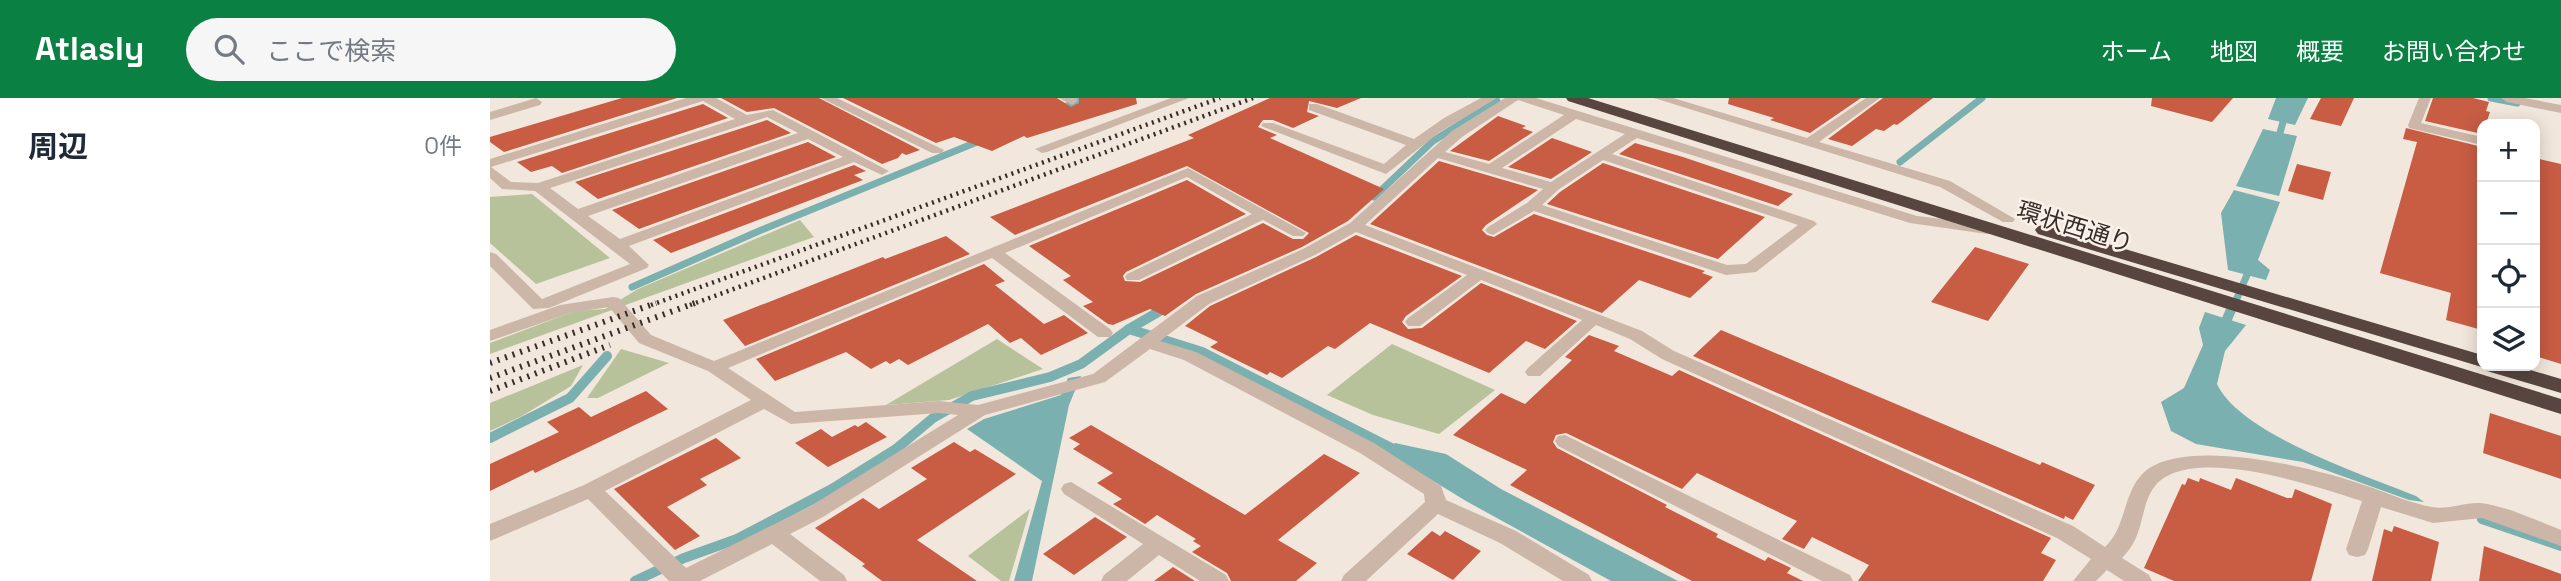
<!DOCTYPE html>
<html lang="ja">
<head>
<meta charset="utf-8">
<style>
  :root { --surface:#fff; --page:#f6f6f7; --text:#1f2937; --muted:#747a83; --line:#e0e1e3; --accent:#0b8043 }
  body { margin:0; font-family:"Space Grotesk","Noto Sans JP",sans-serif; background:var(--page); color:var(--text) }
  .controls { position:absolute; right:21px; top:21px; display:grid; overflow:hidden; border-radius:14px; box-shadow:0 4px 18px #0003 }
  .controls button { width:63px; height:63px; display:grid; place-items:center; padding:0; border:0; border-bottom:2px solid var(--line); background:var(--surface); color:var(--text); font:35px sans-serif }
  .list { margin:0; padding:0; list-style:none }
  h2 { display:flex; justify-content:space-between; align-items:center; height:91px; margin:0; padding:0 28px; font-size:30px }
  h2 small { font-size:23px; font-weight:400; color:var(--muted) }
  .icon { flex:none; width:38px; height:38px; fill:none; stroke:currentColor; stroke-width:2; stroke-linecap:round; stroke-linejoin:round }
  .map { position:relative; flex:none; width:2071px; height:483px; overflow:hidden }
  header { display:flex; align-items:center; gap:42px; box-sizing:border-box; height:98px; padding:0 35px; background:var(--accent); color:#fff }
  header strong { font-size:33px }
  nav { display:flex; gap:38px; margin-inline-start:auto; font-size:24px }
  .search { width:490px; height:63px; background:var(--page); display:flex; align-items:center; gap:18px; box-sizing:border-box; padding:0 24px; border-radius:38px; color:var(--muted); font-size:26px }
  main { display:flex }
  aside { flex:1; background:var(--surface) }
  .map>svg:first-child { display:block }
  .green { fill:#b7c29b }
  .water { fill:#7ab0b0 }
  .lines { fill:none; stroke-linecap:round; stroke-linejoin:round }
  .stream-far1 { stroke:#7ab0b0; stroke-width:7 }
  .stream { stroke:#7ab0b0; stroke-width:10 }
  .building { fill:#c85d44 }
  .street { fill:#cbb6a7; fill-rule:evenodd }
  .highway { fill:#58453f; fill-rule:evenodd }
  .rail-far1 { stroke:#372c28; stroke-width:4.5; stroke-dasharray:2 4.5; stroke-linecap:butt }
  .rail { stroke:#372c28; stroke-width:6; stroke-dasharray:2 6; stroke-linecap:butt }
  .labels { text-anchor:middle; stroke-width:5; stroke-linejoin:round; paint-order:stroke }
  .street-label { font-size:24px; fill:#372c28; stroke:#faf1e8 }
</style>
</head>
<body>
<header>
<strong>Atlasly</strong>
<div class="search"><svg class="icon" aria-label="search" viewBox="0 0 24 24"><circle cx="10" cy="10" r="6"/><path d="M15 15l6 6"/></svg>ここで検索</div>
<nav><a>ホーム</a><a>地図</a><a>概要</a><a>お問い合わせ</a></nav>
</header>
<main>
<aside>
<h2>周辺<small>0件</small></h2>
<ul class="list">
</ul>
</aside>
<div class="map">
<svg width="2071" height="483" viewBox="0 0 2071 483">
  <rect width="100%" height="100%" fill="#f2e7dc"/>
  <g class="green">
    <polygon points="42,96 120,160 46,186 0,145 0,99"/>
    <polygon points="310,122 324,139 0,256 0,245 85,213 115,211 148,191"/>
    <polygon points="507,241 553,271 459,302 396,307"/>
    <polygon points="902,246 1005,292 949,336 883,317 837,297"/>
    <polygon points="131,251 179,265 108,300 97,300"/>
    <polygon points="93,267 81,288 32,318 0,333 0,305"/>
    <polygon points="540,411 519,483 511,483 478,458"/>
  </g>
  <g class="water">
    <polygon points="1786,0 1818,0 1805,27 1778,21"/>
    <polygon points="1773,31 1807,38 1789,98 1746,88"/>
    <polygon points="1744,92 1790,104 1768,162 1780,172 1776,182 1738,172 1731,115"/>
    <path d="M1715,214L1756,227L1735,253L1727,286C1750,336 1876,378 1926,398L1934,404L1919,402L1813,364L1706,346L1681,333L1671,304L1694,290L1713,247L1709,230Z"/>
    <polygon points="591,278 579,307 542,483 524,483 552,383 477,331 494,321 571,297 578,280"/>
    <polygon points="905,345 956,356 1011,391 1188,483 1121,483 976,403 894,353"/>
  </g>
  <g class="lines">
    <g class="stream-far1">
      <polyline points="2001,0 2027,5"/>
      <polyline points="574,9 598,0"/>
      <polyline points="1787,45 1800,0"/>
      <polyline points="1410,64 1492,0"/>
      <polyline points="884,99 943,43 1007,3"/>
      <polyline points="142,189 269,133 492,42"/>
      <polyline points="1744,207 1757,177 1754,165"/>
    </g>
    <g class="stream">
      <polyline points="1733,230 1744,205"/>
      <polyline points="639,231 712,254 911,355"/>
      <polyline points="0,340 80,300 117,258"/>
      <polyline points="1992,421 2071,448"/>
      <polyline points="145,483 194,460 247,441 342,391 406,351 443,320 482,298 560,279 591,266 639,231 675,210"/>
    </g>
  </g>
  <g class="building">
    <polygon points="132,0 187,0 14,54 0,44 0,39"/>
    <polygon points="231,0 329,0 430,52 416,57 412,55 408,60 392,66 284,10 257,14"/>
    <polygon points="353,0 567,0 581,9 589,5 589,0 646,0 647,6 537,40 534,38 502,53 464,39 446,45"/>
    <polygon points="780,0 871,0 847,10 819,3 817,14 829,18 803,30 783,22 773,22 768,29 787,37 780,40 894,91 858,123 812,149 706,196 675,218 660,211 623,227 618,226 593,208 603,204 573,182 581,178 539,148 697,82 756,116 636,174 633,178 635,183 650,184 773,125 803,141 813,141 819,135 697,68 525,137 500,119 704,40 698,37"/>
    <polygon points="1239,0 1371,0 1320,35 1280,22 1284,20 1238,6"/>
    <polygon points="1393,0 1443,0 1407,27 1404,26 1394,33 1386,31 1362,48 1338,41"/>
    <polygon points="1662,0 1743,0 1722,24 1661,8"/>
    <polygon points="1831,0 1864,0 1851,28 1820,21"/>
    <polygon points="1943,0 1983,0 1999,4 1996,13 2000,14 1996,26 1992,26 1992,36 1935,23"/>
    <polygon points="213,6 238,20 72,75 62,68 41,74 27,64"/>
    <polygon points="1008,18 1036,28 1032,30 1043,34 999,63 960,53"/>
    <polygon points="277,22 301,35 108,101 85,84"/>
    <polygon points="1916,30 1992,49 1992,232 1956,222 1961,195 1890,175 1927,44 1913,41"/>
    <polygon points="1062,40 1102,54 1061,81 1018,69"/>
    <polygon points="318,44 346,59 149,131 122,112"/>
    <polygon points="1145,45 1193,59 1303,96 1288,108 1129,56"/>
    <polygon points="2045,60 2071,66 2071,266 2045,258"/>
    <polygon points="949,63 1048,92 996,127 992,132 997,137 1004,139 1044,116 1215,173 1212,175 1223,179 1200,200 1149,182 1112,215 880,126"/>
    <polygon points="1113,65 1275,119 1228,161 1057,106 1070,94"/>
    <polygon points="1807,66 1841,74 1833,102 1798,93"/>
    <polygon points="364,67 376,73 364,77 373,82 181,155 163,142"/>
    <polygon points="866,137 972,178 916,218 912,224 918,231 932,230 991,185 1087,223 1055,251 1036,243 999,275 880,225 845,251 838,248 792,280 780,274 777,277 720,249 728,244 695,228 720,208 826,159"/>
    <polygon points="456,138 480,156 255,248 233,222 393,159 395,161"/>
    <polygon points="1485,149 1539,166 1498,223 1441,204"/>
    <polygon points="494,166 515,183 505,187 554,226 574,217 598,235 551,257 531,240 520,245 498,226 418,267 409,261 400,266 396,263 381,271 356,254 285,283 266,261"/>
    <polygon points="1231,232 1550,367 1552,364 1605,387 1583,422 1575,418 1574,421 1203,258"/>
    <polygon points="1099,237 1129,248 1124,253 1182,278 1189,272 1561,440 1551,455 1566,462 1553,483 1368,483 1379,467 1322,439 1314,451 1292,441 1307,423 1207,375 1192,391 1076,335 1066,337 1063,344 1067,350 1177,407 1175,409 1228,436 1226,439 1275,463 1278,459 1301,470 1297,475 1313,483 1202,483 1020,387 1037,372 963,337 1011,295 1035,306 1082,262 1075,259"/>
    <polygon points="156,293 178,311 45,375 43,372 0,393 0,366 69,334 57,324 89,309 101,319"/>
    <polygon points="2000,315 2071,338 2071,381 1993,355"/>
    <polygon points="376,324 397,339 338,369 305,345 331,331 342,339 365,327 368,329"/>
    <polygon points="601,327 755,417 834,356 870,375 788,442 827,465 806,483 741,483 737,475 702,454 711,448 703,443 706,441 667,417 655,426 623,406 632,401 607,385 623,375 583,351 590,346 579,340"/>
    <polygon points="226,340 251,360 210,381 217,387 177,409 210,438 185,452 124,391"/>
    <polygon points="464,344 480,354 485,351 526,376 427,442 487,483 392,483 372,468 375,466 325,430 373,400 389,411 437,381 421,370"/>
    <polygon points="1698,380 1709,384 1710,380 1741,392 1746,380 1797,400 1802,400 1805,391 1842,406 1821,483 1684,483 1654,470 1692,386 1695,387"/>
    <polygon points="605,419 637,439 584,477 553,456"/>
    <polygon points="1904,428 1949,444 1941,483 1882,483 1894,431 1902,434"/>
    <polygon points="942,433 950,438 955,433 991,453 963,482 917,456"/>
    <polygon points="1994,448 2071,476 2071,483 1989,483"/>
    <polygon points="683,469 705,483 664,483"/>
  </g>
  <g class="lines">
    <g class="street">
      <polygon points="46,0 52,4 50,7 0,22 0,14"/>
      <path d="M196,0H226L257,17L283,12L399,73L392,77L364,64L139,148L159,167L157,170L59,210L43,211L0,168V154L6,156L52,201L140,166L45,93L12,91L0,80V61ZM213,3L245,21L48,85L21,84L1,69ZM277,19L308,35L88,111L60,90ZM318,41L353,59L130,141L98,118Z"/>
      <polygon points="331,0 347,0 454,52 452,55 442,55"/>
      <polygon points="569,0 586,0 588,3 582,7"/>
      <polygon points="681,0 699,0 557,54 552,55 545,51"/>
      <polygon points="991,0 1007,0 950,34 896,76 771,28 773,25 783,25 894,66 916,47 819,12 819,6 827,6 924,41 954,20"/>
      <path d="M1015,0H1046L1427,118L1497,126L1505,131L1497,136L1420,125L1147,40L1122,56L1324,123L1327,126L1266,174L1236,177L1044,113L1003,137L998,135L995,132L998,129L1037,105L1053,91L948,60L875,127L1152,233L1184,253L1583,428L1615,449C1638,428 1632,390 1658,371C1704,338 1841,373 1891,393C1907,399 1925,406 1942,409C1958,412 1974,404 1990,405C2017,408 2045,422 2071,432V448L1992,420L1943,425L1891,409L1878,451L1875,457L1867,459L1859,457L1856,451L1872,403C1828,389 1700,345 1665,388C1649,408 1656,437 1632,460L1659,477L1662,483H1634L1617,472L1606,483H1583L1601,461L1567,440L1172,261L1140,241L1106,227L1050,278H1038L1035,274L1038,270L1092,222L991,182L930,228H918L915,224L918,220L977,177L866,134L825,157L719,206L670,243L706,254L884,345L951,388L956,402L1026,433L1099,477L1102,483H1073L1010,445L948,416L876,483H851L854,477L935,404L934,396L870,355L694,262L660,251L615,284L495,317L333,419L300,436L354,477L357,483H330L282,446L210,483H179L98,401L0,443V426L94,387L261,302L218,273L149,245L119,209L80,215L0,243V232L70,207L123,199L129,200L161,237L224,263L698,70L816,135L813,138H803L773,122L649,182H637L635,179L637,176L762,116L697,79L515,155L620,231L623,235L620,239H608L502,160L238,270L305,314L449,303L488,307L603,276L707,198L813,151L860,125L962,33ZM1028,2L1074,17L999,66L955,54L972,39ZM1086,21L1135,36L1061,84L1012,70ZM1113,62L1308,127L1256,166L1237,167L1052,107L1068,92ZM274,311L301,326L449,315L468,317L319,409L196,470L115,393Z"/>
      <polygon points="1164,0 1183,0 1317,40 1376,0 1390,0 1329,44 1460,83 1525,121 1523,124 1513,124 1450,89"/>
      <polygon points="1929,0 1941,0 1931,25 1992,39 1992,47 1919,30 1918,27"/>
      <polygon points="2011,0 2035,0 2071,7 2071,15 2017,4"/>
      <polygon points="1075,337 1360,477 1363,483 1332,483 1068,348 1065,343 1068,338"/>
      <polygon points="581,384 736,477 739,483 710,483 669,457 637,483 611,483 614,477 653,446 574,396 571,391 574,386"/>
    </g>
    <g class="highway">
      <polygon points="1076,0 1098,0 2071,301 2071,316 1078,3"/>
      <polygon points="1554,127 1992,257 1992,268 2027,268 2071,281 2071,295 1997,273 1995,270 1548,136 1545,132 1548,128"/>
    </g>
    <g class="rail-far1">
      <polyline points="161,207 730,0"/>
      <polyline points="200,207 763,0"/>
    </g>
    <g class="rail">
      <polyline points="0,265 166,205"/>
      <polyline points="0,280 205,205"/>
      <polyline points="0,293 120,247"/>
    </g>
  </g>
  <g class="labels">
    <g class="street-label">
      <text transform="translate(1585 129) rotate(17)" y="8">環状西通り</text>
    </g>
  </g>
</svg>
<div class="controls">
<button>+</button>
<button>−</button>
<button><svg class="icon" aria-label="locate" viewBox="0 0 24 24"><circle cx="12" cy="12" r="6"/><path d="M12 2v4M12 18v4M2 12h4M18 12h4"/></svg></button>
<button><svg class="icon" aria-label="layers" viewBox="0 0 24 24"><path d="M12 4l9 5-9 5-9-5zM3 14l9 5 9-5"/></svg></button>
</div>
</div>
</main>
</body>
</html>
